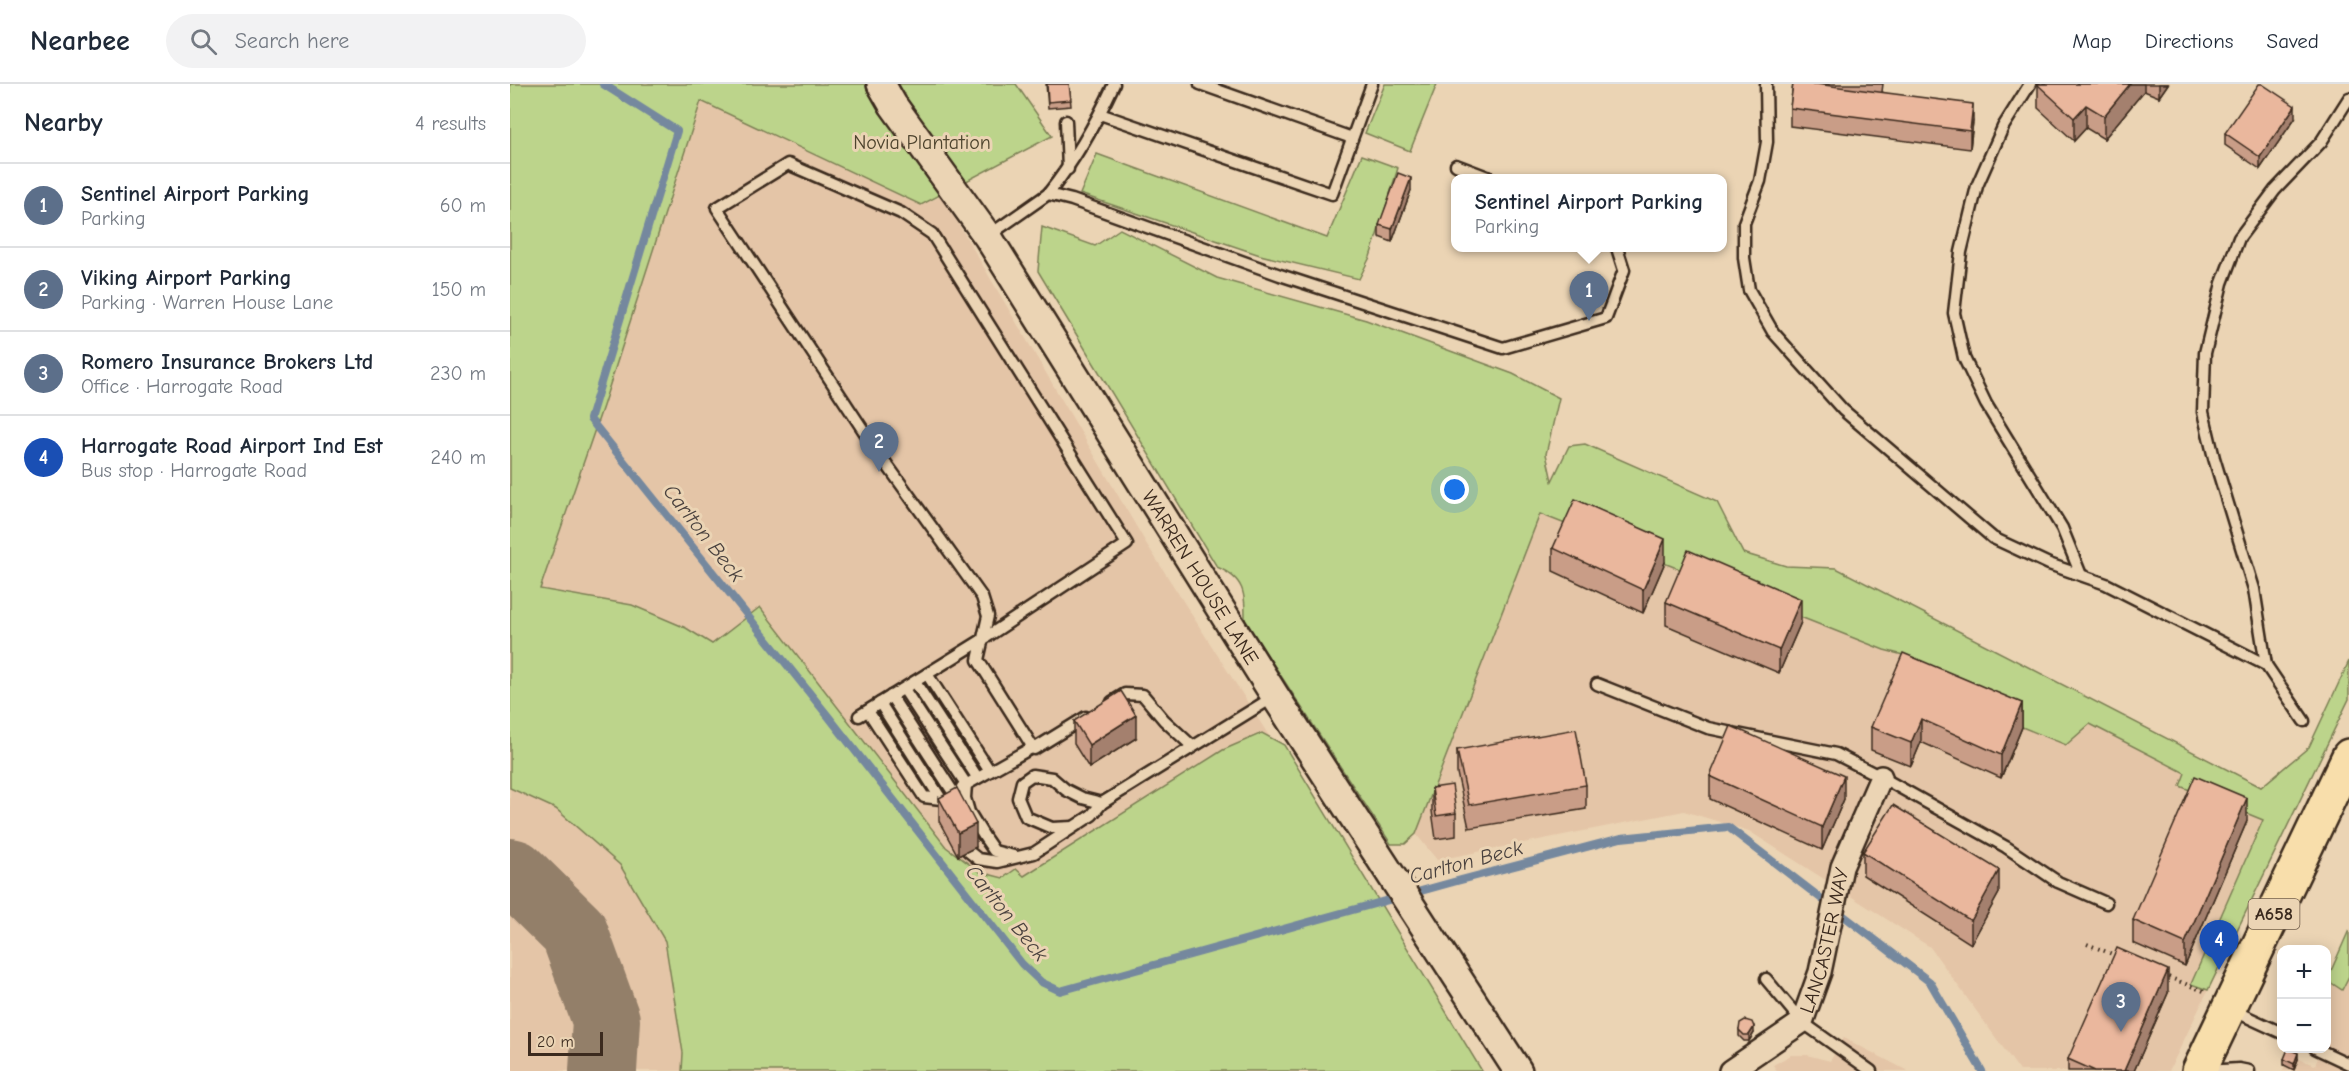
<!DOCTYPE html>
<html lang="en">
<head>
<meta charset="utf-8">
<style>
  :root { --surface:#fff; --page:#f2f2f3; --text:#1f2937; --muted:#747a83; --line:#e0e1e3; --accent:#b45309 }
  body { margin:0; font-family:"Comic Neue",sans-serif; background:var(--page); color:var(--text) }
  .controls { position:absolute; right:18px; bottom:18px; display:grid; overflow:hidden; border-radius:12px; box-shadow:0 3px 15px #0003 }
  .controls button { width:54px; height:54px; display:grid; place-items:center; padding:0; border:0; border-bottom:2px solid var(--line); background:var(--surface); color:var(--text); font:30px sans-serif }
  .scale { position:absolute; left:18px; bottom:15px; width:75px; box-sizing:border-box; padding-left:6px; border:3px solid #3b2a1e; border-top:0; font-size:16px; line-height:21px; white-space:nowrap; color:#3b2a1e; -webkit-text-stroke:4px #ebd4b4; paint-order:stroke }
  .you { position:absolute; left:945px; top:406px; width:21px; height:21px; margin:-15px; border:4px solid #fff; border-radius:50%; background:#1a73e8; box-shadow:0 0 0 9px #1a73e833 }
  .badge { display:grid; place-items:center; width:39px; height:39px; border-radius:50%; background:var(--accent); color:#fff; font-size:20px; font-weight:700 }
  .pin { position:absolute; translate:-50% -50px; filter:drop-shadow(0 2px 3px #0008) }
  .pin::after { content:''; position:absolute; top:32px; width:21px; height:18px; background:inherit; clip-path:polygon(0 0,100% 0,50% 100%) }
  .popup { position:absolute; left:941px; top:90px; width:276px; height:78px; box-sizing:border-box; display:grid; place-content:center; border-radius:12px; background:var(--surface); filter:drop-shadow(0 2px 4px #0005); font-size:20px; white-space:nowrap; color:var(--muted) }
  .popup b { font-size:22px; color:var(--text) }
  .popup::after { content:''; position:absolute; left:50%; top:100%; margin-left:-12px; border:12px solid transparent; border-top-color:var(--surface) }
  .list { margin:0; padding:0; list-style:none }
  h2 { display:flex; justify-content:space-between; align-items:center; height:78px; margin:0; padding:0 24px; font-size:26px }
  h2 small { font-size:20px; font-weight:400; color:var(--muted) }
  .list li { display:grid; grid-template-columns:39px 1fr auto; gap:18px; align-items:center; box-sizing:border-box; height:84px; padding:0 24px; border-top:2px solid var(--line) }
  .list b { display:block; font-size:22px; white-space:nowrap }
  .list p { margin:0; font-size:20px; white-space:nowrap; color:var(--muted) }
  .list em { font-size:20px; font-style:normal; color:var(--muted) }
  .icon { flex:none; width:33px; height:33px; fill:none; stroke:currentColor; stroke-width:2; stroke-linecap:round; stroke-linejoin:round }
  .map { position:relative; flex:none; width:1839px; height:987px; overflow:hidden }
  header { display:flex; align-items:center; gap:36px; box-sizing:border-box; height:84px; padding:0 30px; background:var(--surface); border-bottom:2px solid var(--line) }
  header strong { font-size:28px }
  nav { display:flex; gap:33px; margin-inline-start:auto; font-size:21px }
  .search { width:420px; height:54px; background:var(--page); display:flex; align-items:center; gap:15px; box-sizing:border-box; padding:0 21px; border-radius:33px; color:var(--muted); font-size:22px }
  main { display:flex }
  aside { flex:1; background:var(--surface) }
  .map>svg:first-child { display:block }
  .built { fill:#e4c5a7 }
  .green { fill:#bcd48b; stroke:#7c7f54; stroke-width:1.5 }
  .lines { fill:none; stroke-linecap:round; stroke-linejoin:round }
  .stream { stroke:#74889e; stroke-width:8 }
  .taxiway { stroke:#937f69; stroke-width:68 }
  .service-casing { stroke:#3b2a1e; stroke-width:15 }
  .minor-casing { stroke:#3b2a1e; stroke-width:26 }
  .tertiary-casing { stroke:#3b2a1e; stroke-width:32 }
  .trunk-casing { stroke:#3b2a1e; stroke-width:38 }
  .path { stroke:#3b2a1e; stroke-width:4; stroke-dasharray:1.5 4.5; stroke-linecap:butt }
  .service { stroke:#ebd4b4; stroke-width:10 }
  .minor { stroke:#ebd4b4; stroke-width:21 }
  .tertiary { stroke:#ebd4b4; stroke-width:27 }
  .trunk { stroke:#f8deab; stroke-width:33 }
  .wall { fill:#c99d87; stroke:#3b2a1e; stroke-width:1.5 }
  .shaded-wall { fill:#a4806e; stroke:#3b2a1e; stroke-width:1.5 }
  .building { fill:#eab79d; stroke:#3b2a1e; stroke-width:1.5 }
  .labels { text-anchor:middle; stroke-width:6; stroke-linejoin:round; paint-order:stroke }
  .shield { fill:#ebd4b4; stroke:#705d4b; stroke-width:1.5 }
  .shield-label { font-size:18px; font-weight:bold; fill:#3b2a1e }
  .park-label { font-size:20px; fill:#4e442e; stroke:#ebd4b4 }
  .street-label { font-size:20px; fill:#3b2a1e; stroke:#ebd4b4 }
  .water-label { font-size:21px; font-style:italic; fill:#49413e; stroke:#ebd4b4 }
</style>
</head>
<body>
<header>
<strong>Nearbee</strong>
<div class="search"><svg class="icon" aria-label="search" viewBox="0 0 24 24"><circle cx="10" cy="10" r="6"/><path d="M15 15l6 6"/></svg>Search here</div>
<nav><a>Map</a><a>Directions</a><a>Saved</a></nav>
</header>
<main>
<aside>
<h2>Nearby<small>4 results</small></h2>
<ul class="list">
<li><span class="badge" style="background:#5c6f8a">1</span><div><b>Sentinel Airport Parking</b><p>Parking</p></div><em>60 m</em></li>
<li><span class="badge" style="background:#5c6f8a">2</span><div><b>Viking Airport Parking</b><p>Parking · Warren House Lane</p></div><em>150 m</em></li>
<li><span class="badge" style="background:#5c6f8a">3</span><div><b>Romero Insurance Brokers Ltd</b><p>Office · Harrogate Road</p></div><em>230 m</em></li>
<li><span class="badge" style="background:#1a4fb4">4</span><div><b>Harrogate Road Airport Ind Est</b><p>Bus stop · Harrogate Road</p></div><em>240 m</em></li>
</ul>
</aside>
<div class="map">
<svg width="1839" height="987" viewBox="0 0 1839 987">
  <rect width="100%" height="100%" fill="#ebd4b4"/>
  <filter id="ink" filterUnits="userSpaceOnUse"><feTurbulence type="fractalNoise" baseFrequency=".0167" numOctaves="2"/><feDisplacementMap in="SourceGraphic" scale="12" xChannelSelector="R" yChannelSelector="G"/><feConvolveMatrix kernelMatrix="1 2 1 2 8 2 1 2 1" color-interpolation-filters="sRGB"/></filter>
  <g filter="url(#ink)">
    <g class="built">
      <polygon points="191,16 411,121 432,112 636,459 770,669 819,771 972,987 0,987 0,507 93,322"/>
      <polygon points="1042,398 1787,722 1659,987 1510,987 1420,863 1239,747 1174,727 927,776 906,750"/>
      <polygon points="1839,846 1839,987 1773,987 1778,971 1805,981 1812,965 1816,964 1817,896"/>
      <polygon points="1334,954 1398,987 1267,987 1263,981 1281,971 1297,971 1320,977"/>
    </g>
    <g class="green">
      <polygon points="0,0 506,0 542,52 411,121 191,17 93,322 30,505 122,521 176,544 202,560 250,523 436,763 470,788 493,794 506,785 514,792 713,666 752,649 774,661 972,987 172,987 173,969 155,857 110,781 46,725 0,704"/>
      <polygon points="875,0 927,0 900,67 855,49"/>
      <polygon points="587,70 817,154 852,71 888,84 860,173 849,195 750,171 570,110"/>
      <path d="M532,143L585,162L610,145L707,194L856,236L1003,290L1049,314L1036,370L1042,397L1059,362L1075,360L1207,418L1233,469L1276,482L1326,484L1751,703L1799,663L1839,577V615L1698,906L1681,900L1753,736L1670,702L1675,689L1580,640L1556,661L1512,643L1393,571L1374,566L1030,430L906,750L895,760H881L735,537C735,509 735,495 707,483L528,187Z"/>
      <polygon points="1839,846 1839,892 1832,906 1817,896"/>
    </g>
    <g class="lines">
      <polyline class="stream" points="93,0 167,47 80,335 318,632 512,880 531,898 550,907 947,797 1111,754 1218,743 1420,898 1472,987"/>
      <polyline class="taxiway" points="0,788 4,789 64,848 96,936 93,987"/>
      <defs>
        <g id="service">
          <polyline points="690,0 842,54"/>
          <polyline points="1256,0 1257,58 1250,97 1234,139 1234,174 1239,206 1263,248 1333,326 1483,454 1539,480 1596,500 1756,581 1794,637"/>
          <polyline points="1520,0 1493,43 1467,102 1451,168 1444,229 1454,274 1476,320 1552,444 1571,491"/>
          <polyline points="590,30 822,110 862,0"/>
          <polyline points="556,37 558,85"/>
          <polyline points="946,81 980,94"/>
          <path d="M538,110C565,76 586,39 604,0"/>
          <polyline points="478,152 538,110 562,116 770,191 993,264 1096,234 1114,186 1107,164"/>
          <polyline points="1756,581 1744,505 1704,374 1693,328 1695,269 1712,199 1729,154 1765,106 1811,58 1839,14"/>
          <polyline points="417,590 479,686"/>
          <polyline points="405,598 467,693"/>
          <polyline points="1087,600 1198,644 1326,670 1371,693 1496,763 1548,798 1596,819"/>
          <polyline points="394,605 456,700 455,714 459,728 475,754 484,767 504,772"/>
          <polyline points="381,612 443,708"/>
          <polyline points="602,618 615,610 633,611 654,636 682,662"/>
          <polyline points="370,619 431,715"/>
          <polyline points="358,627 414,713 431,715"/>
          <polyline points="349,632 472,556 617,460 422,150 391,129 278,80 207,124 365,364 472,513 478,532 468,576 524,665 576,633"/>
          <polyline points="452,703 523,663"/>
          <polyline points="563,743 542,744 516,733 508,714 512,698 522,691 542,694 556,706 572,714 592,719"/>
          <polyline points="458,767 468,775 488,778 524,769 582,731 592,719 765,612"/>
          <polyline points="1256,895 1292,938 1361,987"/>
          <polyline points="1722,926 1772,949"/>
          <polyline points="1805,964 1839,980"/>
          <polyline points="1696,987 1729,985 1739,987"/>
        </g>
        <g id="minor">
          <path id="s1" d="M1220,987L1292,938L1310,888L1332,783L1371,693"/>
        </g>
        <g id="tertiary">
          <path id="s2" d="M371,0L383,21L478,153L765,612L1008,987"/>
        </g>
        <polyline id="trunk" points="1689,987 1839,672"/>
      </defs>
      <use href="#service" class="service-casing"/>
      <use href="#minor" class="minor-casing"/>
      <use href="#tertiary" class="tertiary-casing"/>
      <use href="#trunk" class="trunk-casing"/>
      <g class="path">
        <polyline points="1577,860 1607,872"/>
        <polyline points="1653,891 1696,908"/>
      </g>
      <use href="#service" class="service"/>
      <use href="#minor" class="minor"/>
      <use href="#tertiary" class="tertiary"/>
      <use href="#trunk" class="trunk"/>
    </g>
    <g class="wall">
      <polygon points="536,0 559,0 561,22 538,24"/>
      <polygon points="1283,0 1373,0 1372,8 1463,37 1460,65 1280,42 1280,24"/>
      <polygon points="1528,0 1658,0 1649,13 1634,7 1594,55 1576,44 1564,57 1528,24"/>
      <polygon points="1785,34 1750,85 1715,61 1715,49"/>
      <polygon points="901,106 882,158 869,153 869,141"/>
      <polygon points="1043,464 1155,478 1133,529 1043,487"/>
      <polygon points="1156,518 1291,538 1269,589 1156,541"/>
      <polygon points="1512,619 1512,643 1491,694 1411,658 1401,682 1361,666 1361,643"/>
      <polygon points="564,637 626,654 579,684 564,660"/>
      <polygon points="947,666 1076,701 1076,725 959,744 947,689"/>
      <polygon points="1200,692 1334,715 1312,766 1200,715"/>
      <polygon points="922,704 946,729 946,752 926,755 922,727"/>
      <polygon points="429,714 466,763 448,772 429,737"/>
      <polygon points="1737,737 1675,882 1623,859 1623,836"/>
      <polygon points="1353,768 1489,809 1461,860 1353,791"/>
      <polygon points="1658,909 1624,987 1558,987 1558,975"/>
      <polygon points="1229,946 1244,949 1239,957 1234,957 1229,952"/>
      <polygon points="1774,975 1788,975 1784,986 1774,981"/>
    </g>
    <g class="shaded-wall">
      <polygon points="1620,0 1634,0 1634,7 1594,55 1594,32"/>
      <polygon points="1649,0 1658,0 1649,13"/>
      <polygon points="1463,20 1463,37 1460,65 1460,47"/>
      <polygon points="1576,21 1576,44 1564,57 1564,34"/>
      <polygon points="1785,22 1785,34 1750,85 1750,73"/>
      <polygon points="901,94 901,106 882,158 882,145"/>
      <polygon points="1155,455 1155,478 1133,529 1133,506"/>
      <polygon points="1291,515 1291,538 1269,589 1269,566"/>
      <polygon points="1512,619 1512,643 1491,694 1491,671"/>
      <polygon points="626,631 626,654 579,684 579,661"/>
      <polygon points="1411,635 1411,658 1401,682 1401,659"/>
      <polygon points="1334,692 1334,715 1312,766 1312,743"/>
      <polygon points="1737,714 1737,737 1675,882 1675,859"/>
      <polygon points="466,740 466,763 448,772 448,749"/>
      <polygon points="1489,786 1489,809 1461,860 1461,837"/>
      <polygon points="1658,886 1658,909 1624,987 1614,987"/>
      <polygon points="1244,943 1244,949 1239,957 1239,951"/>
      <polygon points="1788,969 1788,975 1784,986 1784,980"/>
    </g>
    <g class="building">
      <polygon points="537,0 559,0 561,16 538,18"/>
      <polygon points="1283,0 1306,0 1463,20 1460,47 1280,24"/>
      <polygon points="1528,0 1620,0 1594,32 1576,21 1564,34 1528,1"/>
      <polygon points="1749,0 1752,0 1785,22 1750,73 1715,49"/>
      <polygon points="888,89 901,94 882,145 869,141"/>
      <polygon points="1065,415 1155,455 1133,506 1043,464"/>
      <polygon points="1178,466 1291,515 1269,566 1156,518"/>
      <polygon points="1393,569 1512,619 1491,671 1411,635 1401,659 1361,643"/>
      <polygon points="611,607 626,631 579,661 564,637"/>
      <polygon points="1221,642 1334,692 1312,743 1200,692"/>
      <polygon points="1066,645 1076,701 959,721 947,666"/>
      <polygon points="1685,692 1737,714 1675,859 1623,836"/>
      <polygon points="942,701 946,729 926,732 922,704"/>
      <polygon points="447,704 466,740 448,749 429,714"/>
      <polygon points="1383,721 1489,786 1461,837 1353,768"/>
      <polygon points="1607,864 1658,886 1614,987 1585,987 1558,975"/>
      <polygon points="1235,936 1242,938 1244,943 1239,951 1234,951 1229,946 1230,939"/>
      <polygon points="1778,965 1788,969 1784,980 1774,975"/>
    </g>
  </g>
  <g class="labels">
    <rect class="shield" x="1738.5" y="815" width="51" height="30" rx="4.5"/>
    <g class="shield-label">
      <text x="1764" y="836">A658</text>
    </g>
    <g class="park-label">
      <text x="412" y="65">Novia Plantation</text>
    </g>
    <g class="street-label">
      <text dy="7" stroke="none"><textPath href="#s2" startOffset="588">WARREN HOUSE LANE</textPath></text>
      <text dy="7" stroke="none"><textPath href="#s1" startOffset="172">LANCASTER WAY</textPath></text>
    </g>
    <g class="water-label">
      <text transform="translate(194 449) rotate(52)" y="7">Carlton Beck</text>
      <text transform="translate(956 778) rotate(-15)" y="7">Carlton Beck</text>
      <text transform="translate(497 829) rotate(51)" y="7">Carlton Beck</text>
    </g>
  </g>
</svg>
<div class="controls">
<button>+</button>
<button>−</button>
</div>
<div class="scale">20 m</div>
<div class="you"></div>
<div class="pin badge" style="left:1079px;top:237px;background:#5c6f8a">1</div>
<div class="popup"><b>Sentinel Airport Parking</b>Parking</div>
<div class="pin badge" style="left:369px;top:388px;background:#5c6f8a">2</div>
<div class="pin badge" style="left:1611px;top:948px;background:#5c6f8a">3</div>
<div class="pin badge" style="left:1709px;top:886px;background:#1a4fb4">4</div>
</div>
</main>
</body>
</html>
